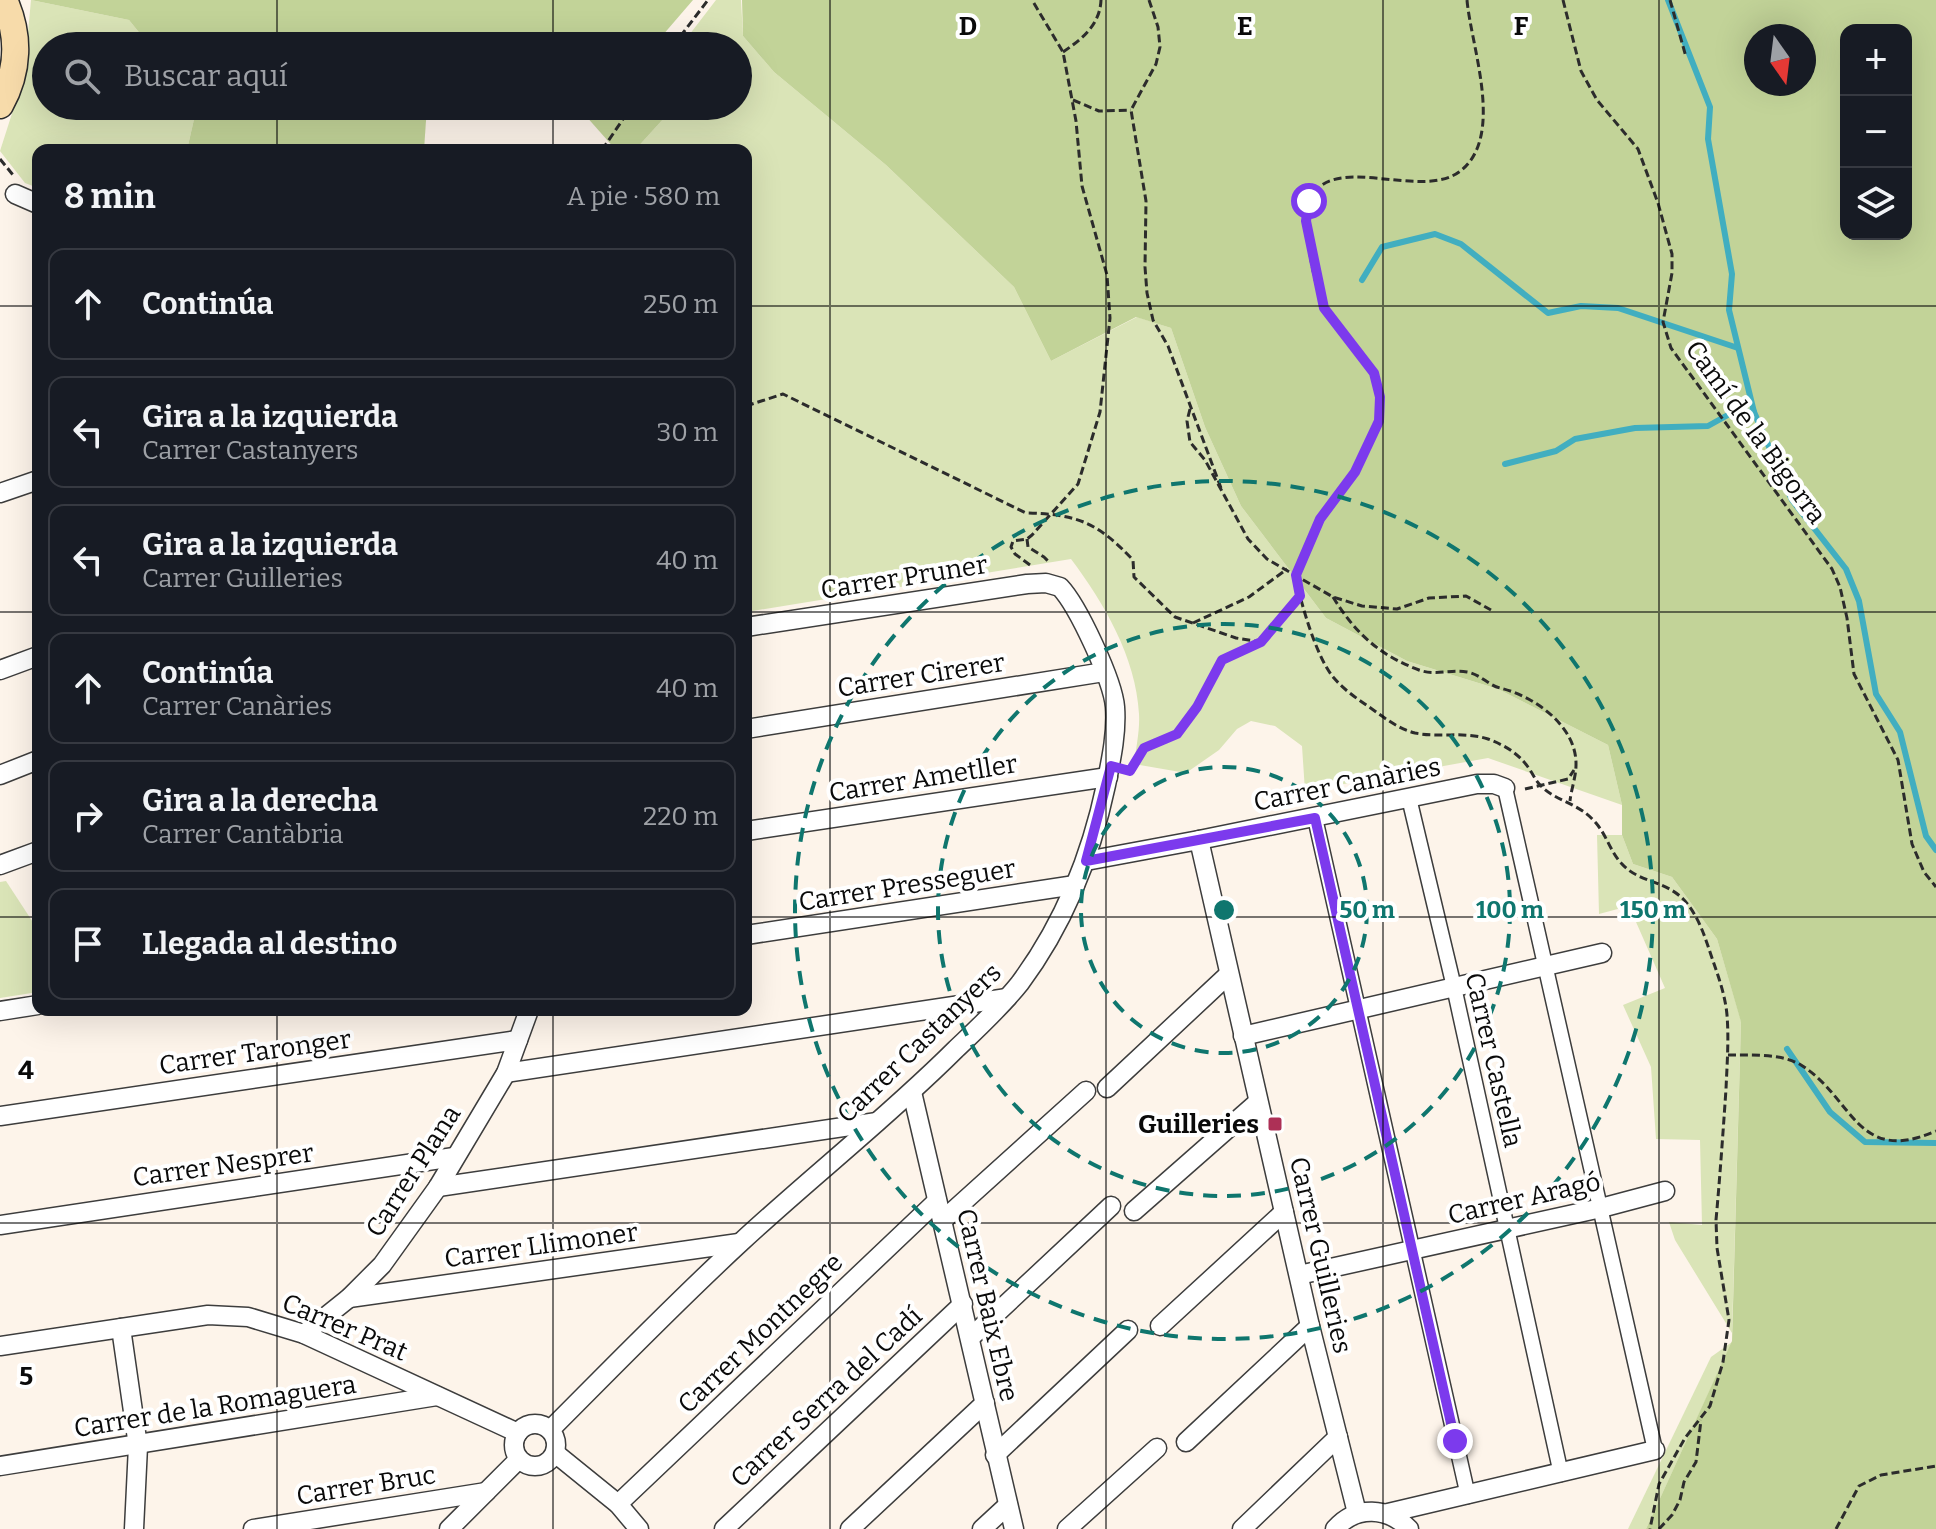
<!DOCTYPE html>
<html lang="es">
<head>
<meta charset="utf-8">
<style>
  :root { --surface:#171b24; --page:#242831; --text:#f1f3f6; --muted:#9ea1a6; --line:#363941 }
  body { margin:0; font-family:Bitter,serif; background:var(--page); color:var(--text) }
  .controls { position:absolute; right:24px; top:24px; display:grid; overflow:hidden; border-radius:16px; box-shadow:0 8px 32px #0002 }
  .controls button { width:72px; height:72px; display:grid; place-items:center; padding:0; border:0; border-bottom:2px solid var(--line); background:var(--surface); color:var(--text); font:40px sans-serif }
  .compass { position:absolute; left:1744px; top:24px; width:72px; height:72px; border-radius:50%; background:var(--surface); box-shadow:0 8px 32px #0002; rotate:166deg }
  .stop { position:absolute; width:24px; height:24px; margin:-18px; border:6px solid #7c3aed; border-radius:50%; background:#fff }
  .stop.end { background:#7c3aed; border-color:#fff; box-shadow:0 2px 8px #0008 }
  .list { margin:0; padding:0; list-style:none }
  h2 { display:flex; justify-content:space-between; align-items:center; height:104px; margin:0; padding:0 32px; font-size:34px }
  h2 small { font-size:26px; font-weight:400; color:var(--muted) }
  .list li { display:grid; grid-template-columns:52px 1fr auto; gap:24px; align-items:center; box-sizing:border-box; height:112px; margin:0 16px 16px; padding:0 16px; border:2px solid var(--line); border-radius:16px }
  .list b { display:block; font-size:30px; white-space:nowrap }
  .list p { margin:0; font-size:26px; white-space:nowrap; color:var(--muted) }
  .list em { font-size:26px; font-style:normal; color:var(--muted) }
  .icon { flex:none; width:44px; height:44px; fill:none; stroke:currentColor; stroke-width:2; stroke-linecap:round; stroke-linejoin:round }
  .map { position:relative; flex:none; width:1936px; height:1529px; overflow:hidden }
  .search { position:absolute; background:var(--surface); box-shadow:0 8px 32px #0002; left:32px; top:32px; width:720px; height:88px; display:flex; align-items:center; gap:20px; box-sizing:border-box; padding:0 28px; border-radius:44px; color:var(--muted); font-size:30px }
  .panel { position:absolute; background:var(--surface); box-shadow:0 8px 32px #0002; left:32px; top:144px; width:720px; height:872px; border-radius:16px }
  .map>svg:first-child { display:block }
  .green { fill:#dae4b7 }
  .forest { fill:#c2d398; fill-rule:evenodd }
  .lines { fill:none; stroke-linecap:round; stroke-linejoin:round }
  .stream { stroke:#41aec0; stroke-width:6 }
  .pedestrian-casing { stroke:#3d3d3d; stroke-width:17 }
  .minor-casing { stroke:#3d3d3d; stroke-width:21 }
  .secondary-casing { stroke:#2c2c2c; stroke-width:29 }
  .path { stroke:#2c2c2c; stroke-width:3; stroke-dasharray:8 4; stroke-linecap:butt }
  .pedestrian { stroke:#fff; stroke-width:14 }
  .minor { stroke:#fff; stroke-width:18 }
  .secondary { stroke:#f7dbaa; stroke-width:26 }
  .route { stroke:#7c3aed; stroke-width:10 }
  .grid { fill:none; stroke:#0a0a0a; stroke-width:2; stroke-opacity:0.55 }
  .ring { fill:none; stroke:#0f766e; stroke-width:4; stroke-dasharray:14 10 }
  .poi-dot { fill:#ad3056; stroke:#fff; stroke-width:3 }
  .labels { text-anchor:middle; stroke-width:8; stroke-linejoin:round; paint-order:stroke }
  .street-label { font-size:26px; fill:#0a0a0a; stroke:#fff }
  .poi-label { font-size:26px; font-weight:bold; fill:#0a0a0a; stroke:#fff; text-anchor:end }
  .grid-label { font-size:26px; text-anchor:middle; font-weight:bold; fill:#0a0a0a; stroke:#fff; stroke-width:8; stroke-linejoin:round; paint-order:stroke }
  .centre { fill:#0f766e; stroke:#fff; stroke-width:4 }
  .ring-label { font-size:24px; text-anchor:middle; font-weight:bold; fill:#0f766e; stroke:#fff; stroke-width:8; stroke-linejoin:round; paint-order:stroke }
</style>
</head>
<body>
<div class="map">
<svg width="1936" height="1529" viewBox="0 0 1936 1529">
  <rect width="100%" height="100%" fill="#fdf4ea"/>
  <g class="green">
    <polygon points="31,0 129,20 150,46 46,46 46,106 197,106 187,150 38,150 38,188 25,183 0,151 24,76"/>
    <path d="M716,0H741L743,36L774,72L886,165L1014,287L1051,361L1137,317L1171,328L1205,427L1241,506L1326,618L1407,661L1498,689L1608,745L1622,805L1488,758L1305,791L1302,746L1275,726L1251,721L1237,729L1219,750L1186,773L1134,764C1136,748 1140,730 1139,714C1136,657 1104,603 1071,559L746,612V150H635L675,106H738V46H683V43Z"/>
    <polygon points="1597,835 1622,835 1633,864 1672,877 1717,939 1741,1021 1732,1333 1675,1240 1669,1222 1702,1225 1700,1140 1656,1139 1651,1067 1623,1005 1665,988 1629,906 1599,914"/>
    <polygon points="6,881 38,930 38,992 0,998 0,882"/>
    <polygon points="1732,1342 1646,1529 1628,1529 1711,1357"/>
  </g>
  <g class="forest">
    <polygon points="31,0 693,0 662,36 683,43 683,46 150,46 129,20"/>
    <path d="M742,0H1936V1529H1646L1732,1341L1741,1022L1717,939L1672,877L1633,864L1622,835V805L1608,745L1498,689L1407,661L1326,618L1241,506L1205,427L1171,328L1136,317L1051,361L1014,287L886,165L774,72L743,36ZM1846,30H1906V234H1846ZM1804,36V84H1756V36Z"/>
    <polygon points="197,106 427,106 424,150 187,150"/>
    <polygon points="577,106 675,106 635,150 616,150"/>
  </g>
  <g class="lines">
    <g class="stream">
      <polyline points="1668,0 1710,107 1708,139 1732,274 1729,310 1754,412 1792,500 1846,569 1859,601 1876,694 1900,732 1926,836 1936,850"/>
      <polyline points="1362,280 1382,247 1435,234 1461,244 1548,313 1581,306 1618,308 1738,348"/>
      <polyline points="1505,464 1556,451 1575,439 1635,428 1708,426 1735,411 1754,412"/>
      <polyline points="1787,1049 1830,1112 1865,1142 1936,1143"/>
    </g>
    <defs>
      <g id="pedestrian">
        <polyline points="1505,788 1655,1450"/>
        <polyline points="1409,798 1454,987 1561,1474"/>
        <polyline points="1315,818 1468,1496"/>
      </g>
      <g id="minor">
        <polyline points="15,194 38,204"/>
        <polyline points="0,493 38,480"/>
        <polyline points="0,670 38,656"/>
        <polyline points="746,729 1104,672"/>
        <polyline points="0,775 38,760"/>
        <polyline points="746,831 1108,777"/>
        <polyline points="1199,840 1477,784 1494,784 1505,788"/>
        <polyline points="1086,861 1199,840 1310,1326 1357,1513"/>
        <polyline points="0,865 38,851"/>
        <polyline points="746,935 1075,885"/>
        <polyline points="0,1011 38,1005"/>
        <polyline points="1243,1036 1602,953"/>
        <polyline points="506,1073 1007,998"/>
        <polyline points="1107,1088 1229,974"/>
        <polyline points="912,1092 1014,1529"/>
        <polyline points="0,1116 518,1040"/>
        <polyline points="438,1187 877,1122"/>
        <polyline points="1134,1211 1258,1102"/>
        <polyline points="942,1221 1086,1091"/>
        <polyline points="0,1225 454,1157"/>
        <polyline points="1299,1275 1601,1208 1665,1191"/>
        <polyline points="349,1298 739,1243"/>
        <polyline points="1160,1326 1284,1212"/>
        <polyline points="121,1328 138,1446 134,1529"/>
        <polyline points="304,1334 349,1298 382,1265 438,1187 506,1073 529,1010"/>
        <polyline points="970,1338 1111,1206"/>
        <polyline points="0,1346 208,1315 248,1317 304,1334 518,1433"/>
        <circle cx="535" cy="1445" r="21"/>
        <path d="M550,1430C613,1367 675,1303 740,1243C811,1177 888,1117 956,1049C978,1028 1001,1007 1020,983C1063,925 1091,856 1106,785C1111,760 1117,733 1115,707C1113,681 1078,606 1060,587L1046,583L1027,584L746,627"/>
        <polyline points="1186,1442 1310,1326"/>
        <polyline points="555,1453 618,1504 639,1529"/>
        <polyline points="995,1455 1128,1330"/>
        <polyline points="0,1466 437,1396"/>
        <polyline points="618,1504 937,1201"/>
        <polyline points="1388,1513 1655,1450"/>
        <polyline points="253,1529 486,1492"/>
        <polyline points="449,1529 519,1459"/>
        <polyline points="724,1529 963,1304"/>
        <polyline points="850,1529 985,1403"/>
        <polyline points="982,1529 1008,1505"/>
        <polyline points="1067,1529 1157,1448"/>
        <polyline points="1242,1529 1338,1437"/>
        <path d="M1335,1529C1356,1505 1388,1507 1409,1529"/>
      </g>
      <path id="secondary" d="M0,105C19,71 20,35 4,0"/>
    </defs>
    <use href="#pedestrian" class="pedestrian-casing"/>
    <use href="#minor" class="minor-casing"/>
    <use href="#secondary" class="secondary-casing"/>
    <g class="path">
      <polyline points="1149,0 1158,27 1160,47 1156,64 1131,110 1146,201 1145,267 1147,293 1153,320 1168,346 1221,488"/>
      <path d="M1467,0C1471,47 1506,138 1459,172C1419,201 1327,149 1309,203C1302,223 1314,287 1324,307C1340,343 1380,358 1379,404C1378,471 1283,534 1300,596C1306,619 1319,661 1334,678C1345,691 1359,700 1372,709C1386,719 1399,729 1415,733C1439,738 1464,731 1488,739C1504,745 1518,753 1528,767C1533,774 1536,782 1542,787C1558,802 1579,803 1596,823C1607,836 1611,853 1622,864C1639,883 1666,880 1685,901C1698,916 1704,934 1710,952C1717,973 1725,993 1727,1015C1729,1040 1727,1065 1726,1089C1723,1133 1720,1176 1716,1220L1717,1248L1729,1320L1723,1362L1710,1406L1685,1438L1659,1484L1650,1529"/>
      <polyline points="1563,0 1581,71 1597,100 1638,149 1658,203 1672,254 1672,273 1663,322 1671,348 1832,569 1840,587 1847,618 1854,674 1898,760 1912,844 1924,872 1936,887"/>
      <polyline points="1670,0 1686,57"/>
      <polyline points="673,46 708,0"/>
      <path d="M1063,52C1082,39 1100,25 1101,0"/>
      <polyline points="1073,100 1099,111 1131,110"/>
      <polyline points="602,150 632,106"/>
      <polyline points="0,159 13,175"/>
      <path d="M746,406L783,394L1026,513C1078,514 1098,523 1133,560L1134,577L1175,617L1236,638L1261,642"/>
      <polyline points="1190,409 1187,421 1190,442 1205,460 1248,539 1267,559 1333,597 1362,606 1397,609 1429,598 1466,596 1491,610"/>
      <polyline points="1027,539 1028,547 1044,557 1050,563"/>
      <polyline points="1030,565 1015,554 1011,547 1013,541 1027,539 1032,535 1078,484 1100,412 1110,318 1107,275 1082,186 1076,121 1063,52 1032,0"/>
      <path d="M1333,597C1355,633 1379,655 1419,670C1436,676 1451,669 1467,672C1480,674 1488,685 1500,688C1534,696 1577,726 1576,765C1576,777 1571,790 1570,801"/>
      <polyline points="1193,623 1249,597 1287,569"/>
      <polyline points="1126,770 1130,771 1144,748 1177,734 1197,707 1222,660 1261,642 1300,596"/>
      <polyline points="1525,789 1568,779 1574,770"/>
      <path d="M1728,1055C1749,1055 1781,1053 1801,1065C1854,1098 1856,1166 1936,1131"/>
      <polyline points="1659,1529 1672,1515 1680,1500 1684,1482 1696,1462 1701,1420"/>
      <polyline points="1836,1529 1859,1486 1881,1475 1936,1466"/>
    </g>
    <use href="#pedestrian" class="pedestrian"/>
    <use href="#minor" class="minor"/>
    <use href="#secondary" class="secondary"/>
  </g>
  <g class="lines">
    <polyline class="route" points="1309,201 1306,221 1324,308 1374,373 1380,397 1379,421 1355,472 1320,519 1296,575 1300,596 1261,642 1222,660 1197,707 1177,734 1144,748 1130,771 1111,766 1086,861 1315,818 1455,1441"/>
  </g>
  <path class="grid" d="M277,0V46M553,0V46M830,0V1529M1106,0V1529M1383,0V1529M1659,0V1529M277,106V150M553,106V150M0,306H38M746,306H1936M0,612H38M746,612H1936M0,917H38M746,917H1936M277,1010V1529M553,1010V1529M0,1223H1936"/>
  <g class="ring">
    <circle cx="1224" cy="910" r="143"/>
    <circle cx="1224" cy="910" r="286"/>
    <circle cx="1224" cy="910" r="429"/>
  </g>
  <rect class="poi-dot" x="1267" y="1116" width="16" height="16" rx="4"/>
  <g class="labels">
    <g class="street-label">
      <text transform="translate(1756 432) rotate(54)" y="9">Camí de la Bigorra</text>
      <text transform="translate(904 577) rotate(-9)" y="9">Carrer Pruner</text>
      <text transform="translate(921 675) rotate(-9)" y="9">Carrer Cirerer</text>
      <text transform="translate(923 778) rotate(-9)" y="9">Carrer Ametller</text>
      <text transform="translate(1347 784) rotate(-11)" y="9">Carrer Canàries</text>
      <text transform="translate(907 885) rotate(-9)" y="9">Carrer Presseguer</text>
      <text transform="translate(919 1043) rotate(-44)" y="9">Carrer Castanyers</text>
      <text transform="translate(255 1052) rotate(-8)" y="9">Carrer Taronger</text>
      <text transform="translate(1494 1060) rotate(77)" y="9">Carrer Castella</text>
      <text transform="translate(223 1165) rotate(-8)" y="9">Carrer Nesprer</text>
      <text transform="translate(413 1171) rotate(-57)" y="9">Carrer Plana</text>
      <text transform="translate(1524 1198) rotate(-13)" y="9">Carrer Aragó</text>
      <text transform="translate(541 1245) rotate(-8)" y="9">Carrer Llimoner</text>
      <text transform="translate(1321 1255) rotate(77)" y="9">Carrer Guilleries</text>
      <text transform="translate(988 1305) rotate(77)" y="9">Carrer Baix Ebre</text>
      <text transform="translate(345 1327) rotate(23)" y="9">Carrer Prat</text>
      <text transform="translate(760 1333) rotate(-44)" y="9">Carrer Montnegre</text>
      <text transform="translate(826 1397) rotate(-43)" y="9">Carrer Serra del Cadí</text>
      <text transform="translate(215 1406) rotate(-9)" y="9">Carrer de la Romaguera</text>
      <text transform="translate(366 1485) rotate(-9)" y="9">Carrer Bruc</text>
    </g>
    <g class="poi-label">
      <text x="1259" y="1133">Guilleries</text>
    </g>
  </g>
  <g class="grid-label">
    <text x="968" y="35">D</text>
    <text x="1245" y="35">E</text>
    <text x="1521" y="35">F</text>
    <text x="26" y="1079">4</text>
    <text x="26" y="1385">5</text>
  </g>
  <circle cx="1224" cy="910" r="12" class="centre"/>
  <g class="ring-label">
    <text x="1367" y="918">50 m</text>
    <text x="1510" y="918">100 m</text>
    <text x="1653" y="918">150 m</text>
  </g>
</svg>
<div class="controls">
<button>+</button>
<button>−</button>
<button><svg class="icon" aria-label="layers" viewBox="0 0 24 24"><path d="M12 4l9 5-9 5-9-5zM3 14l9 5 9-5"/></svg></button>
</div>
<svg class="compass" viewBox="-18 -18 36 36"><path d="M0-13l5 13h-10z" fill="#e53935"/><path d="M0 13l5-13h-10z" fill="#9ea1a6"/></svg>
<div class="stop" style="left:1309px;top:201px"></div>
<div class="stop end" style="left:1455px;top:1441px"></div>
<div class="search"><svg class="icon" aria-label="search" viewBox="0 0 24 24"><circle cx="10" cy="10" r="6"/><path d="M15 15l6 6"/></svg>Buscar aquí</div>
<section class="panel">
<h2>8 min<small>A pie · 580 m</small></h2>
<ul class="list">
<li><svg class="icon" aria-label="ahead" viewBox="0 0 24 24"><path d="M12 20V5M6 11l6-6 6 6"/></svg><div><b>Continúa</b></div><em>250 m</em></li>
<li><svg class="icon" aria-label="left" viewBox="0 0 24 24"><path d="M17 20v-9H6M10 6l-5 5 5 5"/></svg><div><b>Gira a la izquierda</b><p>Carrer Castanyers</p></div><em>30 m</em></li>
<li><svg class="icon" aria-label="left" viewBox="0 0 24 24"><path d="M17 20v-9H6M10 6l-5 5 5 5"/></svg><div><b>Gira a la izquierda</b><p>Carrer Guilleries</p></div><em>40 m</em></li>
<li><svg class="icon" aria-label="ahead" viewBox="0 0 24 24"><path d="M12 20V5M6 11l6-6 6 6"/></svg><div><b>Continúa</b><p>Carrer Canàries</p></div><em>40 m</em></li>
<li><svg class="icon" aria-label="right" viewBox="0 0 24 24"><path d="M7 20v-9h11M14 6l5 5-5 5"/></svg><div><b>Gira a la derecha</b><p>Carrer Cantàbria</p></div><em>220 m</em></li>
<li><svg class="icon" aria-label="arrive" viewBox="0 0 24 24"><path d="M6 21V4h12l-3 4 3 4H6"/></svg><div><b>Llegada al destino</b></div></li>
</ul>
</section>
</div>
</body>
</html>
